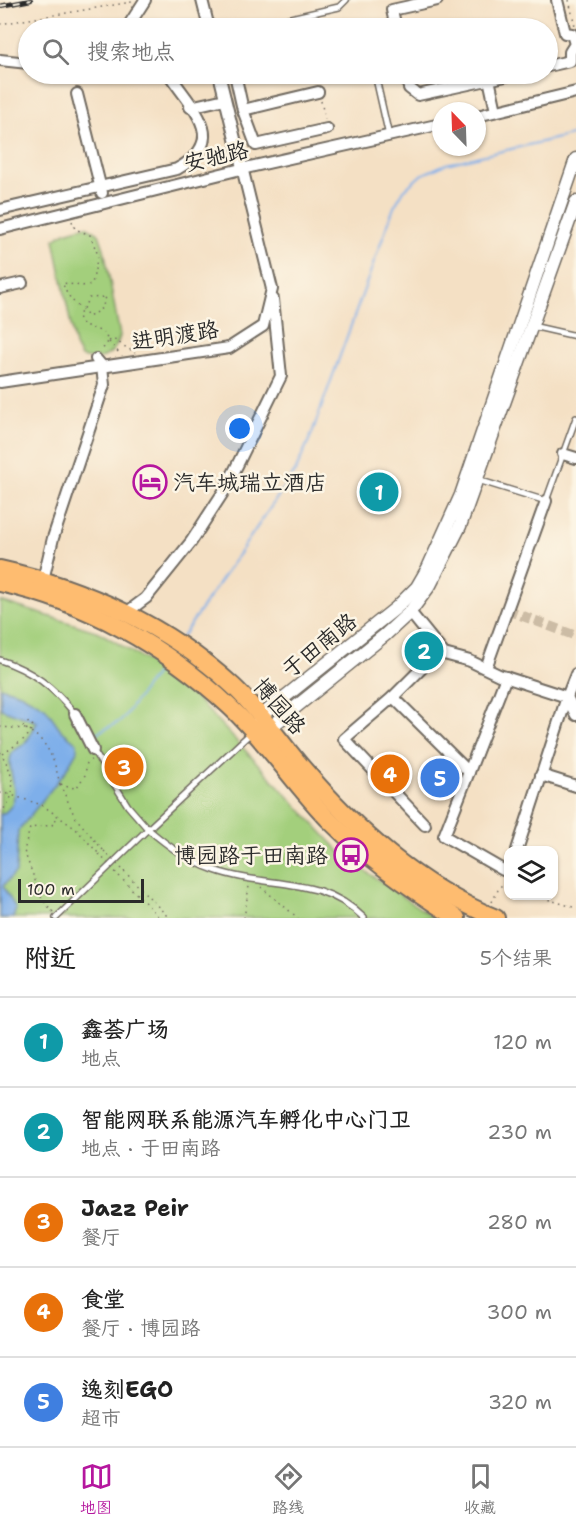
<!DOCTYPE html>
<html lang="zh">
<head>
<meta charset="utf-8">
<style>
  :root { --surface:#fff; --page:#f6f6f6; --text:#222; --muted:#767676; --line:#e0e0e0; --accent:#b5179e }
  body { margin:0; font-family:"Shantell Sans","LXGW WenKai TC",sans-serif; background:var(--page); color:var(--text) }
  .controls { position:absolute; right:18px; bottom:18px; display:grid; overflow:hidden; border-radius:12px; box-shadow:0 2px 4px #0004 }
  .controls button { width:54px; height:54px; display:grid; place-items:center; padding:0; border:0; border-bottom:2px solid var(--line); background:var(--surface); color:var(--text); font:30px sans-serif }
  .compass { position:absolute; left:432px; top:102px; width:54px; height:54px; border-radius:50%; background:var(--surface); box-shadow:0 2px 4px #0004; rotate:337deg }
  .scale { position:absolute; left:18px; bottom:15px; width:126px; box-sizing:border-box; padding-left:6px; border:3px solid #2b2b2b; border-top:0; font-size:16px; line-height:21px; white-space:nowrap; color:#2b2b2b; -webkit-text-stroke:4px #fcf5e5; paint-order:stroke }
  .you { position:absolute; left:240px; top:429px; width:21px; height:21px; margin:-15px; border:4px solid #fff; border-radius:50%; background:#1a73e8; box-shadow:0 0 0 9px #1a73e833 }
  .badge { display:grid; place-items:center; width:39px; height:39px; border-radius:50%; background:var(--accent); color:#fff; font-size:20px; font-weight:700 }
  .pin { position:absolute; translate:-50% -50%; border:3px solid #fff; box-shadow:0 2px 6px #0006 }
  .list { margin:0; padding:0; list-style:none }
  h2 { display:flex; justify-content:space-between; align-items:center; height:78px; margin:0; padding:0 24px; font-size:26px }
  h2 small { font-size:20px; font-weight:400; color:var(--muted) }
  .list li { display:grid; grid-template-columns:39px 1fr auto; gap:18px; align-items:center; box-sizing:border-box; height:90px; padding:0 24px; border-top:2px solid var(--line) }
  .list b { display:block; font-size:22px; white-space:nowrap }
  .list p { margin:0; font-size:20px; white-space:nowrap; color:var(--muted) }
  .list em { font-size:20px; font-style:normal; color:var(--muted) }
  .icon { flex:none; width:33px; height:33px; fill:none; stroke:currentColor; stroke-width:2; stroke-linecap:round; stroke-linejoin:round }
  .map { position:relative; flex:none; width:576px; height:918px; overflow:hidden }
  .search { position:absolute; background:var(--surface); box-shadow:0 2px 4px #0004; left:18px; right:18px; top:18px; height:66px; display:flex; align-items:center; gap:15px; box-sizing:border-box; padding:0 21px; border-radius:33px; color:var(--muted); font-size:22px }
  .sheet { height:528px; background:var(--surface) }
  nav { display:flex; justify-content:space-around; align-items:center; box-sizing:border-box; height:84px; border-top:2px solid var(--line); background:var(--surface); font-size:16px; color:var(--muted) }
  nav a { display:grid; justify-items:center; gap:3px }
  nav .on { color:var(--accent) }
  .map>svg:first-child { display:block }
  .green { fill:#a3cf7c; stroke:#677d54; stroke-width:1.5 }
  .water { fill:#7eafea; stroke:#546d8a; stroke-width:1.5 }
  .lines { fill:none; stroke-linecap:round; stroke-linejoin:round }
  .stream { stroke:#7eafea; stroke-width:2 }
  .minor-tunnel { stroke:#ccbca5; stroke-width:10; stroke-dasharray:10 5; stroke-linecap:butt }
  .service-casing { stroke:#716a61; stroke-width:8 }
  .minor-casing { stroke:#716a61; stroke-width:14 }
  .tertiary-casing { stroke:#716a61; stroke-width:15 }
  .primary-casing { stroke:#716a61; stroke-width:20 }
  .path { stroke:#716a61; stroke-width:1.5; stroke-dasharray:1.5 4.5; stroke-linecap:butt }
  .service { stroke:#fff; stroke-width:5 }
  .minor { stroke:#fff; stroke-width:10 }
  .tertiary { stroke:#fff; stroke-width:12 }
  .primary { stroke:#febc70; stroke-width:16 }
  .rail-casing { stroke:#2b2b2b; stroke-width:4.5 }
  .rail { stroke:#fcf5e5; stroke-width:2; stroke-dasharray:7; stroke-linecap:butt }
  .path-bridge { stroke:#716a61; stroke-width:1.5; stroke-dasharray:1.5 4.5; stroke-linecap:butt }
  .labels { text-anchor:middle; stroke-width:5; stroke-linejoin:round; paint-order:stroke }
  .street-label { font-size:22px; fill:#2b2b2b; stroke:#fcf5e5 }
  .poi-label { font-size:22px; fill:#2b2b2b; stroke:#fcf5e5; text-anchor:start }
</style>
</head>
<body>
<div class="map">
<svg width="576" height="918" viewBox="0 0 576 918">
  <rect width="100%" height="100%" fill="#fcf5e5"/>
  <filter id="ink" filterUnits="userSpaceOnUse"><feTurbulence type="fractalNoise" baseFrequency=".0167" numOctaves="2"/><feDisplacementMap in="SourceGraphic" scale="12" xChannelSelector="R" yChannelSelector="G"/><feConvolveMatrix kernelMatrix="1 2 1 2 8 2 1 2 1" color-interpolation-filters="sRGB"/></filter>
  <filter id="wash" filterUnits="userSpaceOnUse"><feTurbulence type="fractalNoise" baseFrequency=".008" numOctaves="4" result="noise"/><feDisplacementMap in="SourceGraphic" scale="24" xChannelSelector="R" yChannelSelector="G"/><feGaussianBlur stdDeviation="1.35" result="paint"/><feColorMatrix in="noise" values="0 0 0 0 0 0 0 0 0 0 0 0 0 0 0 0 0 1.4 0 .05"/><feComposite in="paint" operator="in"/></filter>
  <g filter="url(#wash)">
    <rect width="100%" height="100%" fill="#f4e0c4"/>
    <g class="green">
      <path d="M86,226L99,234L104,249L120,336C115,355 101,363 81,357L75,346L54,239L65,232Z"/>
      <polygon points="0,601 99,632 154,665 200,702 345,857 434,918 0,918"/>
    </g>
    <path class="water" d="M0,687L20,693L45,707L61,730L77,743V751L65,772L18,831L16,872L3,886L16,909L13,918H0V815C25,803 9,779 10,760C11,749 19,749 25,743C30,737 34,728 37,722L1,709Z"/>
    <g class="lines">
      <g class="stream">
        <polyline points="182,637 296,470 312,433 394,207 404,190 421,175 446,164 576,134"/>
        <polyline points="90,736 121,721 165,661"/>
      </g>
    </g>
  </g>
  <g filter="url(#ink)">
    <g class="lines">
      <polyline class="minor-tunnel" points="507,610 576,636"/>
      <defs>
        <g id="service">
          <polyline points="246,28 339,7 346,0"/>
          <polyline points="375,74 389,136"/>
          <polyline points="532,326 576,336"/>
          <polyline points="478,480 546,501 576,418"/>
          <path d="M0,660C33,671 53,687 75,714"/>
          <path d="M252,732L148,829C168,846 188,861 214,870C267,889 320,874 364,918"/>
          <polyline points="56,918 148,829 128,806 93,750"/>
        </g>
        <g id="minor">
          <polyline points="202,0 209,28"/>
          <polyline points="127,28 145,0"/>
          <polyline points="396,28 392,10 437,0"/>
          <polyline points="0,60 28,63"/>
          <polyline points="548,66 570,61 570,52 575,44 572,34 565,33 557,0"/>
          <polyline points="235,74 243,110 318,92"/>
          <polyline points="406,74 409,88 418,95 515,74"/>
          <polyline points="489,79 496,111"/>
          <polyline points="77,94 102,193"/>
          <polyline points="190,107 225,99"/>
          <polyline points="243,110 256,145 327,129"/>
          <polyline points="477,116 576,92"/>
          <path d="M0,210L177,169C230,140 193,110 169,74"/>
          <polyline points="0,229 241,169 441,124"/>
          <polyline points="0,288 22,283"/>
          <polyline points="0,382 229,348 263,326 272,289 219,74"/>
          <polyline points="563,454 576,458"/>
          <polyline points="43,580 53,538 104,385 102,366 96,359"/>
          <polyline points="410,612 444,654 470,661 499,675 567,697 576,674"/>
          <polyline points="126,613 146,598 191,542 226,488 281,376 273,299"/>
          <polyline points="440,650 393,697 469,772"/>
          <polyline points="486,668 546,501"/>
          <polyline points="506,677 444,836 503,870 508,869"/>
          <polyline points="393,697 344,739 425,825"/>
          <polyline points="567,697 576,715"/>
          <polyline points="75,714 93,750"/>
          <polyline points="541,775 576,786"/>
          <polyline points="517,850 567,697"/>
        </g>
        <g id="tertiary">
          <polyline points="258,722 261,716 396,608 417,587 428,568 461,495 576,159"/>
          <polyline points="263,729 271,727 385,635 410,612 430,585 460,526 576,202"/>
        </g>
        <g id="primary">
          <path d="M0,569C86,588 168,626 233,686C259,710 278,739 301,766C356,830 417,886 496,918"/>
          <path d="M0,583C86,602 165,646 229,706C267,741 295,786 331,822C369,860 412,890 457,918"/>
        </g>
      </defs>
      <use href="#service" class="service-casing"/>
      <use href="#minor" class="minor-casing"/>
      <use href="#tertiary" class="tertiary-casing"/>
      <use href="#primary" class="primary-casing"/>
      <g class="path">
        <polyline points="569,0 575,26"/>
        <polyline points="303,22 304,28"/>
        <polyline points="0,24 132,2"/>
        <polyline points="72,74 75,84"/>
        <polyline points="314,74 316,81"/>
        <polyline points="321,101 325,119"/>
        <path d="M72,221L75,229L90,235L98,255L92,284L82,286L63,283C65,296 79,307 89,317L102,308L106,297L89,298L78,317L82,324L105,333L108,342L101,351"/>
        <polyline points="109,341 113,339 135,353"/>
        <polyline points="109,342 120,354"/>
        <polyline points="0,727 26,729"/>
        <path d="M0,752C13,771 20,797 0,812"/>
        <polyline points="3,754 27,737 33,726 29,722 21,728"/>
        <polyline points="60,784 75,817 104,851"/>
        <polyline points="61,784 70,788 77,787 85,775 87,762 91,760"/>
        <polyline points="0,793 8,794"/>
        <polyline points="42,805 76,829 99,854"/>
        <polyline points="124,871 169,918"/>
        <polyline points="119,876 160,918"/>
        <polyline points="261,887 298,918"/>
        <polyline points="537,896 576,908"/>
        <polyline points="492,902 500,886 508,886"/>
        <polyline points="53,912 42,899 24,851 30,828 52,825 59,815"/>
        <polyline points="244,918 249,886"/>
      </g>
      <use href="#service" class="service"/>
      <use href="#minor" class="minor"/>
      <use href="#tertiary" class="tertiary"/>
      <use href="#primary" class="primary"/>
      <defs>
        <polyline id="rail" points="0,6 31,0"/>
      </defs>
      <use href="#rail" class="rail-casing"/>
      <use href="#rail" class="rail"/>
      <g class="path-bridge">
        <path d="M26,729C49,741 54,760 60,784"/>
        <polyline points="8,794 42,805"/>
        <polyline points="104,851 124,871"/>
        <polyline points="99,854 119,876"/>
      </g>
    </g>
  </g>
  <defs>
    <symbol id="hotel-ring" viewBox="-11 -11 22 22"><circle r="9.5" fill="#fcf5e5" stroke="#b5179e" stroke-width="1.5"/><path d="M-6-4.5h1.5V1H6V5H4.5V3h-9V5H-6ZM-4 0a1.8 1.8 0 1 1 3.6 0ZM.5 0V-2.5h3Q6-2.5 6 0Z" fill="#b5179e"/></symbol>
    <symbol id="bus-ring" viewBox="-11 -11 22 22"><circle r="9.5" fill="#fcf5e5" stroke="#b5179e" stroke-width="1.5"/><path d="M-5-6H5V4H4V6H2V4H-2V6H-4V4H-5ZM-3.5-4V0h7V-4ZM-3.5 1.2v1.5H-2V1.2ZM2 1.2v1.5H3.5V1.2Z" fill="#b5179e"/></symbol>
  </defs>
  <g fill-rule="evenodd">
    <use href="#hotel-ring" x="131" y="463" width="38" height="38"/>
    <use href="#bus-ring" x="332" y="836" width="38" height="38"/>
  </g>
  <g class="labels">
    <g class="street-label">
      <text transform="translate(216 156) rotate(-13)" y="8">安驰路</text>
      <text transform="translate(175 335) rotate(-9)" y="8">进明渡路</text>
      <text transform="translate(319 645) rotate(-39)" y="8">于田南路</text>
      <text transform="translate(280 706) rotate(49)" y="8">博园路</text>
    </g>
    <g class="poi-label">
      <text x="173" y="490">汽车城瑞立酒店</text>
      <text x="328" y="863" text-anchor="end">博园路于田南路</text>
    </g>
  </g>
</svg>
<div class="controls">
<button><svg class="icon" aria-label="layers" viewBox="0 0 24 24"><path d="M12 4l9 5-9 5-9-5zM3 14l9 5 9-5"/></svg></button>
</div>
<svg class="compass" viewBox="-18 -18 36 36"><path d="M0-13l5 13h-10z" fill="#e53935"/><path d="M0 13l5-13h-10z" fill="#767676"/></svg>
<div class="scale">100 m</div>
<div class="you"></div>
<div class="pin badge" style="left:379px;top:492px;background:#0f9aa8">1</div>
<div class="pin badge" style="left:424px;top:651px;background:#0f9aa8">2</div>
<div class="pin badge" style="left:124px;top:767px;background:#e8710a">3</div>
<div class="pin badge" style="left:390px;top:774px;background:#e8710a">4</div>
<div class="pin badge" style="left:440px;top:778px;background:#3f7fe0">5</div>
<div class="search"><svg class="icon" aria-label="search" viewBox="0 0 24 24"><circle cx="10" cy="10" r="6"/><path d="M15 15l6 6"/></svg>搜索地点</div>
</div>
<section class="sheet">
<h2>附近<small>5个结果</small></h2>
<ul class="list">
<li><span class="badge" style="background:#0f9aa8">1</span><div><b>鑫荟广场</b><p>地点</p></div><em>120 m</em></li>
<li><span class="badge" style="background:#0f9aa8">2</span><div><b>智能网联系能源汽车孵化中心门卫</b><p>地点 · 于田南路</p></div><em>230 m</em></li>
<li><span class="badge" style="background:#e8710a">3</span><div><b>Jazz Peir</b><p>餐厅</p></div><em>280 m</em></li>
<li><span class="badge" style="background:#e8710a">4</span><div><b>食堂</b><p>餐厅 · 博园路</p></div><em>300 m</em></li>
<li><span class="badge" style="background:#3f7fe0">5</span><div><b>逸刻EGO</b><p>超市</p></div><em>320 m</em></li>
</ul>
</section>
<nav>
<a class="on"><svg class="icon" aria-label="map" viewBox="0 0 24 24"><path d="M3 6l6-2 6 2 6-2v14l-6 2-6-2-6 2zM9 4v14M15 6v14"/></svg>地图</a>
<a><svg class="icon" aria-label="directions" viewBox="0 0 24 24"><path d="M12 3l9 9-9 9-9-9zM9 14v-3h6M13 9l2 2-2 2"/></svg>路线</a>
<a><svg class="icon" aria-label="saved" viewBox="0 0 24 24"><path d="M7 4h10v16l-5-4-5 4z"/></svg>收藏</a>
</nav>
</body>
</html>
